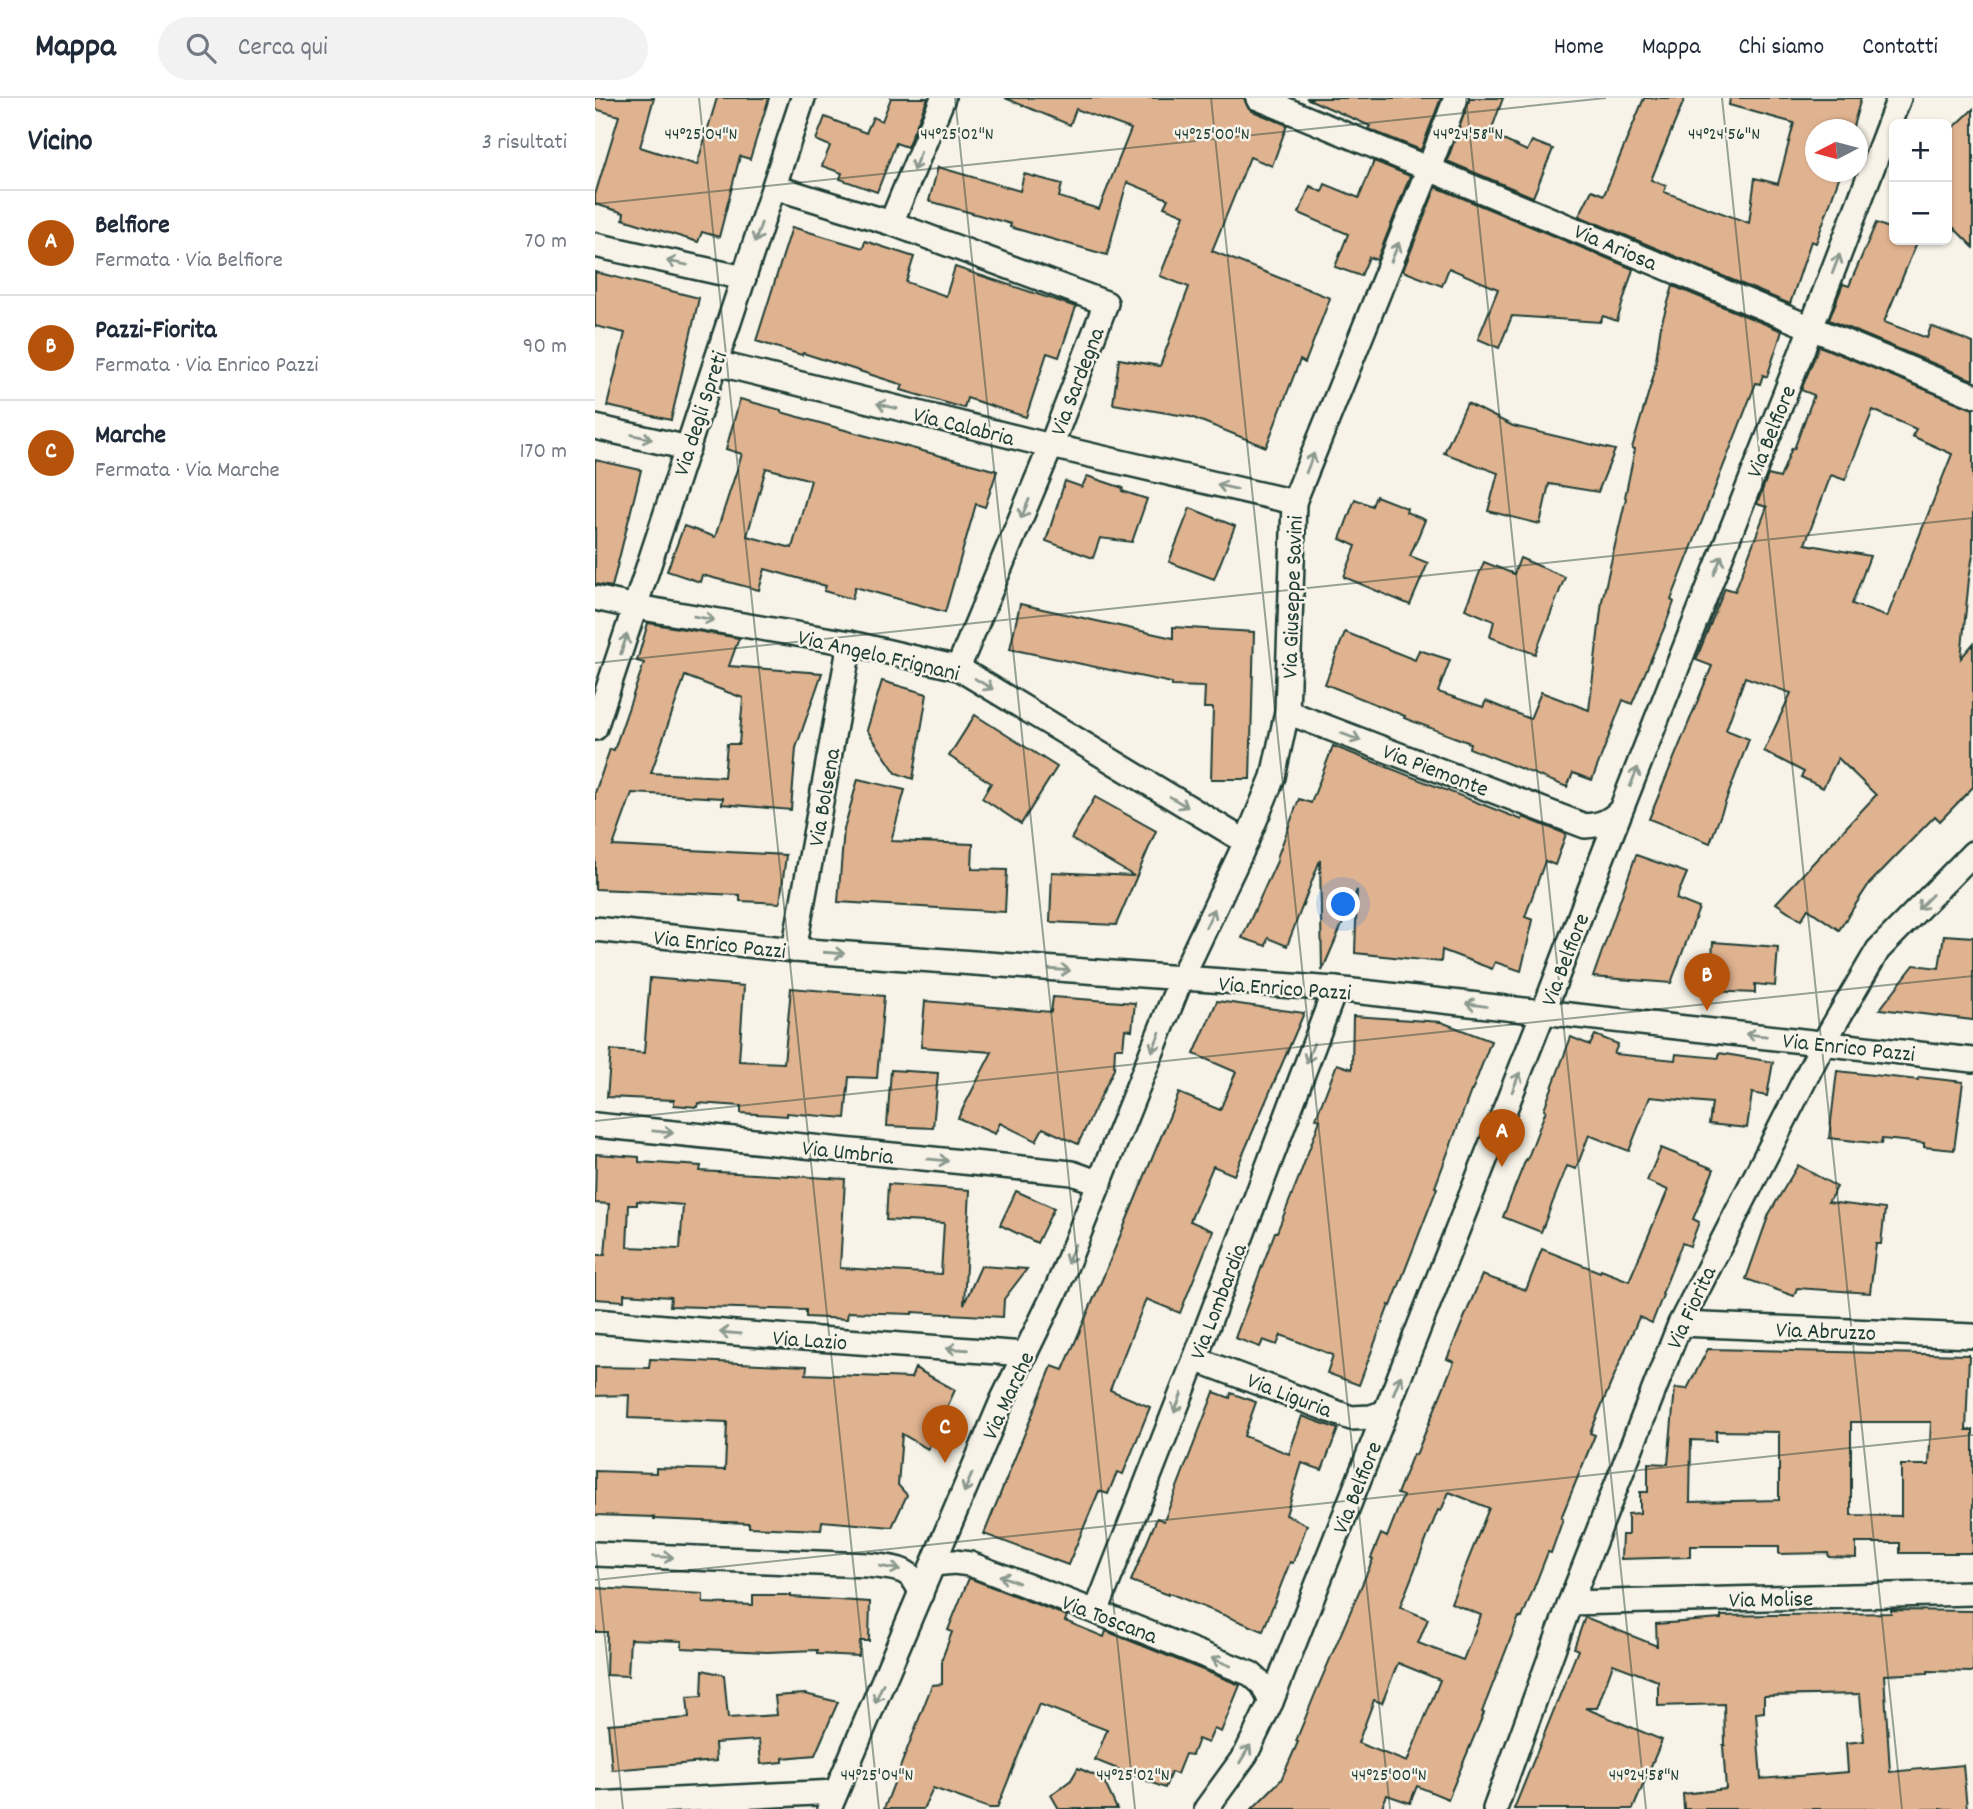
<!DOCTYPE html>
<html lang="it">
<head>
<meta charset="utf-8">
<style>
  :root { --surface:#fff; --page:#f2f2f3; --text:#1f2937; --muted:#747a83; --line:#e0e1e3; --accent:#b45309 }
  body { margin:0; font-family:Dekko,sans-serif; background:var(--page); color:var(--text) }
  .controls { position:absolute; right:21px; top:21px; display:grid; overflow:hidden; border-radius:10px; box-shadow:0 2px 5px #0004 }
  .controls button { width:63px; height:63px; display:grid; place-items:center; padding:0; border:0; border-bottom:2px solid var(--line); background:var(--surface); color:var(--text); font:35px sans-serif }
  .compass { position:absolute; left:1210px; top:21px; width:63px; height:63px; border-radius:50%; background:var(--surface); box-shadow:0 2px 5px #0004; rotate:264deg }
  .you { position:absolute; left:749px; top:807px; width:24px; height:24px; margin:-18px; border:5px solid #fff; border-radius:50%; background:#1a73e8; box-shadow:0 0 0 10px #1a73e833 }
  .badge { display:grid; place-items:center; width:46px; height:46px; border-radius:50%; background:var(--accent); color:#fff; font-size:23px; font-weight:700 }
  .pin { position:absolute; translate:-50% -58px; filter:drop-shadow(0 2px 4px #0008) }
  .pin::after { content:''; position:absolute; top:37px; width:24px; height:21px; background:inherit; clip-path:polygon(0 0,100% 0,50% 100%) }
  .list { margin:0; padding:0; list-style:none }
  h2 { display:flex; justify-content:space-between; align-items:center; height:91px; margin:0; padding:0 28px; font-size:30px }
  h2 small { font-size:23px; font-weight:400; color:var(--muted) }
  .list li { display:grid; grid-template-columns:46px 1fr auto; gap:21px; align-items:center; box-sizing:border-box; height:105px; padding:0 28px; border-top:2px solid var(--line) }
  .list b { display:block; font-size:26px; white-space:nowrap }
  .list p { margin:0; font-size:23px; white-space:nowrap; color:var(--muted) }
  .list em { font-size:23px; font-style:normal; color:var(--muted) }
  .icon { flex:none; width:38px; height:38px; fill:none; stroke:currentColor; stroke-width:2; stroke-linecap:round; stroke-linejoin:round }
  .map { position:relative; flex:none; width:1378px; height:1711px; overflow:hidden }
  header { display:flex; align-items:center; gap:42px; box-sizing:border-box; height:98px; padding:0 35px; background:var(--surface); border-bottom:2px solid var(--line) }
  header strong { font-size:33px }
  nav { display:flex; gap:38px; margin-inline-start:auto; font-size:24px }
  .search { width:490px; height:63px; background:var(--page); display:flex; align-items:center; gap:18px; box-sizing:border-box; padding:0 24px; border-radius:38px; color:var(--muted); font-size:26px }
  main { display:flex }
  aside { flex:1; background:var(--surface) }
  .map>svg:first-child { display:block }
  .building { fill:#e0b390; stroke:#1f3d34; stroke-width:2; fill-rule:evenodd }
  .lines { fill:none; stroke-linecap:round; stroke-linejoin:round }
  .minor-casing { stroke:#1f3d34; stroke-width:28 }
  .minor { stroke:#f7f3e8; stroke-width:23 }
  .oneway { stroke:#8b988e }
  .ticks { fill:none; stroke:#1f3d34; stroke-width:2; stroke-opacity:0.45 }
  .labels { text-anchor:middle; stroke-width:5; stroke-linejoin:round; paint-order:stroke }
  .street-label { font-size:23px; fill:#1f3d34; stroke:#f7f3e8 }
  .ticks-label { font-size:18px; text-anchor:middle; fill:#1f3d34; stroke:#f7f3e8; stroke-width:5; stroke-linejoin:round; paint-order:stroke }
</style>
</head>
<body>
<header>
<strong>Mappa</strong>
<div class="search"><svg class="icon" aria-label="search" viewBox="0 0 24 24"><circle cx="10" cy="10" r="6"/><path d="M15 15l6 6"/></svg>Cerca qui</div>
<nav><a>Home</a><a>Mappa</a><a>Chi siamo</a><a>Contatti</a></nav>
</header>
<main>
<aside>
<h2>Vicino<small>3 risultati</small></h2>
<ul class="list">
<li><span class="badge">A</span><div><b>Belfiore</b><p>Fermata · Via Belfiore</p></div><em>70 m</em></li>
<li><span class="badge">B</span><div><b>Pazzi-Fiorita</b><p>Fermata · Via Enrico Pazzi</p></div><em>90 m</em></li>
<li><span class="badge">C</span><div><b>Marche</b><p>Fermata · Via Marche</p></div><em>170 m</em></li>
</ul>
</aside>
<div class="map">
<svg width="1378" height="1711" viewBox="0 0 1378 1711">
  <rect width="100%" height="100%" fill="#f7f3e8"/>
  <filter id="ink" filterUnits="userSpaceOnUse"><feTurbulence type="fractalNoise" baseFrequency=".0143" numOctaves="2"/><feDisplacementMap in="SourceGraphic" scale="14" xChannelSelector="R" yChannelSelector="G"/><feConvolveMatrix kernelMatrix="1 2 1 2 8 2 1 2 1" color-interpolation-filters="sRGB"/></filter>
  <g filter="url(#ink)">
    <g class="building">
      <polygon points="0,0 59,0 45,49 102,67 122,0 174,0 155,61 145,58 124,139 107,134 103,144 28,121 29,115 0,106 0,97 24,18 0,11"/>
      <polygon points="296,0 333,0 312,49 301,45 282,94 245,81 247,75 227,68 235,48 221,42 230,19 271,35 278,19 287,23"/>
      <polygon points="410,0 649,0 652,8 657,13 692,27 677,68 655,59 617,153 735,200 710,265 705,262 671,349 596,319 518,306 524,261 565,268 594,189 565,178 589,117 569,109 573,101 532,84 512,157 415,129 416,126 334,103 343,69 425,93 429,76 467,86 464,99 504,111 536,31 481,11 475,27"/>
      <polygon points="711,0 846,0 826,52 773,31 775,28"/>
      <polygon points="875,0 908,0 895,36 932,53 937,43 958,51 938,99 852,63"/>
      <polygon points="1049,0 1090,0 1056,82 1071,88 1069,94 1154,125 1160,80 1183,86 1199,25 1134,7 1135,0 1266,0 1257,32 1221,32 1221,74 1246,74 1221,145 1216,143 1195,206 984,118 997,92 1009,97"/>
      <polygon points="1378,11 1378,149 1352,123 1352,36"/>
      <polygon points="779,63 815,78 782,162 774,159 766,178 740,169 753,136 704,115 715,88 727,94 730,86 764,100"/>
      <polygon points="841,89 1038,171 1022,223 1008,218 1005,224 917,218 904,250 883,241 903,191 854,170 847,188 808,173"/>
      <polygon points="1281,125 1299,132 1299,142 1323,142 1289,224 1332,240 1336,228 1378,245 1378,282 1234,222 1248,186 1254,188"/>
      <polygon points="197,129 268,150 270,143 319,159 311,184 351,198 360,169 481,209 464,259 452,255 431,319 372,300 369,310 306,292 308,287 208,255 207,257 161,243"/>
      <polygon points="0,174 104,200 76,322 12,308 30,235 0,228"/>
      <polygon points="1078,188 1187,233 1172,279 1168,277 1165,286 1161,285 1076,502 1079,504 1070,528 1037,606 1028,602 997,682 978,675 972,689 874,650 875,645 809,620 810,618 730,586 750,534 820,562 824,552 855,562 843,594 888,609 891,603 935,621 946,594 994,612 1007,503 1031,400 1030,399 1040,351 1037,350 1059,276 1066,227"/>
      <path d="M1224,248L1378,311V456L1374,481L1366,560L1378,546V689L1345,723L1340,718L1274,786L1244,832L1213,811L1206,822L1181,805L1281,697L1243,660L1228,690L1206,679L1209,674L1169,653L1196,595L1150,579L1131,632L1154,641L1115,745L1054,721L1117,568L1101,562L1130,490L1140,493L1172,409L1162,406L1173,377L1185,380L1197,350L1199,351L1219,297L1206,292ZM1278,312L1321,331L1317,338L1357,356L1292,519L1257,506L1275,458L1210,446L1236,377L1250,382Z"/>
      <path d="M145,301L186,312V314L257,334L402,373L390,409L381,406L350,514L260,489L257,501L229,493L231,488L170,471L164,492L107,477L105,484L72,473L89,428L120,439L147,356L131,351ZM171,370L216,382L197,450L152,438Z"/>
      <polygon points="872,305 918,328 1020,352 1003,394 954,386 945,426 893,413 903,375 849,355"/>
      <polygon points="0,362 46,372 17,489 0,486"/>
      <polygon points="492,378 528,390 527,393 552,401 537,444 505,440 498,460 451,443 470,383 487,389"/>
      <polygon points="781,398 812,410 811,414 830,422 815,458 833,465 815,507 749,479 761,448 745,441 760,401 777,408"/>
      <polygon points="595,410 640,428 619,481 574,464"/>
      <polygon points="925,460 970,479 940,556 895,539 899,523 870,511 889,464 919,476"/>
      <polygon points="425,506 578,540 578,529 659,534 655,681 616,681 618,610 609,610 610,589 577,588 577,585 415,551"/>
      <path d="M53,525L144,540L134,568L227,575L201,650L196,712L127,706L128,700L37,695L18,748L191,757L185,805L145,803V797L0,791V695L15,651L19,652L49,565L42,563ZM90,578L148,600L144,646H132L129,679L56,675Z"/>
      <polygon points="287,583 332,596 318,681 301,675 272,632"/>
      <polygon points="380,617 462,669 426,726 387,700 396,685 354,658"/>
      <polygon points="738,648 927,722 928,719 971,736 960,767 950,763 930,819 938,822 926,873 900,864 897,871 847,852 846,864 760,855 762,792 727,873 725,762 692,848 673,840 671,848 647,840 683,761 682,760 704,701 716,705"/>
      <polygon points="263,681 310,692 296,743 378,746 377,771 412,772 410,814 243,804 249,731"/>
      <polygon points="500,699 561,733 521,827 455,824 457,774 539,778 476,741"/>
      <polygon points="1041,757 1092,775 1081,801 1104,810 1076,885 998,879"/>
      <polygon points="1349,837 1378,839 1378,922 1285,911 1319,867 1344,870"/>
      <polygon points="1118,844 1183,849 1180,888 1160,886 1160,895 1115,893"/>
      <polygon points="55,880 149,888 144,963 189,965 196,890 289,898 282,980 254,979 250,1020 192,1015 192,1018 146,1015 146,1008 103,1005 102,1009 79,1007 79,1002 12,999 16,952 49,955"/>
      <polygon points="458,899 540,905 537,932 530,931 528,950 520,950 519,971 483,1046 448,1030 441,1043 405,1025 400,1036 363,1020 397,954 326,949 330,903 456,914"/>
      <polygon points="622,903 709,915 639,1077 618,1068 595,1123 618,1133 585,1215 551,1201 515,1292 555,1309 528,1376 522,1374 513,1396 504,1393 473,1467 389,1436 457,1268 468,1272 509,1177 584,995 625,1012 641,974 599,956"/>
      <polygon points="758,918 846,924 896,943 877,993 876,993 840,1089 842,1090 796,1208 794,1207 764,1287 732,1275 738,1257 686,1237 682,1247 668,1242 665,1249 640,1240 680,1134 682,1134 704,1079 725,1022 721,1020 742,966 757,971"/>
      <polygon points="1000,937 1023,946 1019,956 1080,962 1081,956 1124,960 1124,955 1178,964 1172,998 1157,995 1152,1030 1114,1026 1117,1005 1055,999 1034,1053 994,1037 981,1071 972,1068 946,1134 908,1119 931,1061 932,1062 951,1012 949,1011 976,939 995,947"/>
      <polygon points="296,972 343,975 338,1030 292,1028"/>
      <polygon points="1242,973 1323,982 1324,979 1368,984 1359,1052 1329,1049 1329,1045 1287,1041 1286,1046 1234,1040"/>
      <path d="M1066,1050L1119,1071L1098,1121L1104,1124L1095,1148L1087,1145L1067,1196L1068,1197L1057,1225L1044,1219L995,1335L1000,1337L966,1420L968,1421L956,1455L953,1454L927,1520L924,1519L887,1614L889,1615L853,1701L822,1688L815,1705L792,1697L786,1711H657L686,1682L703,1644L701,1643L720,1596L778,1461L776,1460L786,1436L792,1439L808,1398L802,1396L818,1356L821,1357L859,1264L852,1261L887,1177L931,1192L947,1151L1005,1174L1006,1172L1034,1183L1073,1092L1052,1083ZM854,1394L894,1410L856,1505L886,1517L868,1562L823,1545L833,1521L805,1509L843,1412L846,1413ZM803,1565L845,1582L812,1664L763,1645L779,1602L787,1605Z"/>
      <path d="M1,1056L44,1059V1064L106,1068L105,1073L250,1081L245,1170L346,1176L349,1125L291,1122L293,1086L375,1092L369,1206L386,1168L432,1171L409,1201L408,1219L317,1214V1216L253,1214L252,1221L211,1219V1212L75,1208L76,1199L29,1196V1203L0,1201V1157H10L14,1106L0,1105ZM42,1103L88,1107L85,1151L32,1149L34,1107H42Z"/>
      <polygon points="1203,1067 1242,1089 1233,1104 1290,1111 1286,1146 1281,1146 1275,1195 1202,1190 1199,1198 1151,1181 1174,1116"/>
      <polygon points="421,1093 459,1110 442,1145 405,1127"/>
      <path d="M1113,1251L1374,1257L1371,1332H1378V1455H1305V1445H1261V1460L1234,1459L1233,1455L1184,1456V1448H1095V1459L1026,1461L1027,1437H1033V1416L1045,1415V1394H1053V1365L1073,1366L1080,1290L1092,1291ZM1256,1324H1336L1334,1367H1306V1418L1256,1417ZM1121,1333L1184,1334V1402L1095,1404L1096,1342L1121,1343Z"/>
      <polygon points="55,1261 212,1268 211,1276 316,1280 320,1270 360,1292 333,1351 307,1336 303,1387 312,1397 297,1429 227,1423 226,1432 154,1429 154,1425 59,1421 59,1419 0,1417 0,1373 61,1375 61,1370 130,1372 132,1324 33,1320 34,1297 0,1298 0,1269 54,1270"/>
      <polygon points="619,1294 635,1300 636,1295 661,1304 649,1338 694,1356 707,1318 743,1331 727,1372 707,1365 691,1417 712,1427 698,1465 695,1464 668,1533 574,1495 573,1497 536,1483 562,1420 569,1423"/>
      <polygon points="374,1480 472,1518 470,1523 509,1539 511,1533 645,1587 626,1634 619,1631 613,1645 603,1641 597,1657 590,1656 582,1676 576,1674 570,1690 500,1662 512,1632 444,1606 402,1710 394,1710 338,1690 328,1711 289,1711 337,1587 347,1586 347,1561 357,1534 353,1532"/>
      <polygon points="0,1490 108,1496 108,1505 158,1507 158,1497 196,1497 196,1499 275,1504 274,1543 265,1543 264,1558 222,1556 222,1552 172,1554 87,1550 87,1543 35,1541 33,1578 11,1577 12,1534 0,1534"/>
      <path d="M1296,1512L1378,1513V1574L1333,1573V1575L1289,1577L1295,1674L1368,1667L1372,1711H1089L1088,1696L1131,1691L1128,1647H1130L1129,1606L1063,1608V1583L1018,1566L1002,1610H990L1067,1642L1038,1711H919L983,1552L979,1550L990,1519L1062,1548L1061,1526L1126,1521V1518L1296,1515ZM1265,1596L1269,1643L1251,1645L1253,1674L1166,1681L1161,1615L1169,1614V1598Z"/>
      <polygon points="108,1572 129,1577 133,1620 182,1617 180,1598 210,1596 243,1604 220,1657 188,1660 188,1664 166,1666 164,1642 120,1645 121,1663 17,1672 13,1626 94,1620 92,1599 107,1598"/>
      <polygon points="483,1670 508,1681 522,1711 464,1711 456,1697 476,1682"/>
    </g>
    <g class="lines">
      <defs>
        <g id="minor">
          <polyline points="663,0 1378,297"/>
          <polyline points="179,89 296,125 511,205 456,348 363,570"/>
          <polyline points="296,125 348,0"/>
          <polyline points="0,147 149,180"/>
          <polyline points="121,265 456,348 699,404"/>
          <polyline points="0,329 93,350"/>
          <polyline points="0,500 41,509 255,545 363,570 651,744"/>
          <path d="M692,614L990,728C1005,727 1014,724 1025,713"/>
          <polyline points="0,630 208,0"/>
          <polyline points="0,831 199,852 740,891 1378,962"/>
          <polyline points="199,852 255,545"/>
          <polyline points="0,1027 477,1075 505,1085"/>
          <polyline points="0,1223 140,1235 430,1256"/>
          <polyline points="1085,1226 1378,1238"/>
          <polyline points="600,1261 756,1320 776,1319 791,1314"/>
          <path d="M0,1456L273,1467C298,1470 317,1468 326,1496"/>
          <polyline points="339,1466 359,1464 375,1466 501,1514 656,1576 668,1587 676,1604"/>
          <polyline points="975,1505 1378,1495"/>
          <polyline points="501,1514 600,1261 740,891"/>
          <polyline points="0,1706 241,1694"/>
          <polyline points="234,1711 407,1303 463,1188 586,881 651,744 678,679 692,614 699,404 834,70 861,0"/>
          <polyline points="611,1711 651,1656 676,1604 948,915 1005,765 1216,230 1304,0"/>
          <polyline points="900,1711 975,1505 1085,1226 1229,944 1283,852 1378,755"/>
        </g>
      </defs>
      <use href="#minor" class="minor-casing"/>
      <use href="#minor" class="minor"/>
    </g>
    <defs><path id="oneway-shaft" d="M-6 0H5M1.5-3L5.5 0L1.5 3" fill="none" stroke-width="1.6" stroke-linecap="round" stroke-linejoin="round" transform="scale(1.75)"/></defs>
    <g class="oneway">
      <use href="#oneway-shaft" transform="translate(322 63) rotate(112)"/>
      <use href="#oneway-shaft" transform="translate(163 135) rotate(108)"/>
      <use href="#oneway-shaft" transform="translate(800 154) rotate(-68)"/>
      <use href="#oneway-shaft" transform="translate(82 165) rotate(-168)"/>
      <use href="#oneway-shaft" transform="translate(1241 166) rotate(-69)"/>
      <use href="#oneway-shaft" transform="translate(292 308) rotate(-166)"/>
      <use href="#oneway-shaft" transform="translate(47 339) rotate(13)"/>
      <use href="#oneway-shaft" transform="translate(715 365) rotate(-68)"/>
      <use href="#oneway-shaft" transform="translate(632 389) rotate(-167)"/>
      <use href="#oneway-shaft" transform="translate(430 411) rotate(113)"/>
      <use href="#oneway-shaft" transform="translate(1123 467) rotate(-68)"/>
      <use href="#oneway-shaft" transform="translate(109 520) rotate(10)"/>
      <use href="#oneway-shaft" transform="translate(29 546) rotate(-71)"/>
      <use href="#oneway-shaft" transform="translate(389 586) rotate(31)"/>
      <use href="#oneway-shaft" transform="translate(756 639) rotate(21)"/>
      <use href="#oneway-shaft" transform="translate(1039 679) rotate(-68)"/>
      <use href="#oneway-shaft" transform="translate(584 704) rotate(31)"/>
      <use href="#oneway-shaft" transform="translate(1330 804) rotate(134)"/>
      <use href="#oneway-shaft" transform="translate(615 820) rotate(-65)"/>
      <use href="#oneway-shaft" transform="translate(239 855) rotate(4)"/>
      <use href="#oneway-shaft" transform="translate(465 872) rotate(4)"/>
      <use href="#oneway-shaft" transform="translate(881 907) rotate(-173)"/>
      <use href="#oneway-shaft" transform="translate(1161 937) rotate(-174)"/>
      <use href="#oneway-shaft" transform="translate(561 944) rotate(112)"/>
      <use href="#oneway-shaft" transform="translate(715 955) rotate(111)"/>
      <use href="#oneway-shaft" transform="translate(921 984) rotate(-68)"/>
      <use href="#oneway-shaft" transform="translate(68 1034) rotate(6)"/>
      <use href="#oneway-shaft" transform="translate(343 1062) rotate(6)"/>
      <use href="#oneway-shaft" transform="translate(476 1156) rotate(112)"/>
      <use href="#oneway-shaft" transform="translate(135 1235) rotate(-175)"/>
      <use href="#oneway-shaft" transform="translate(362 1251) rotate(-176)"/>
      <use href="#oneway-shaft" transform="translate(802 1287) rotate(-68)"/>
      <use href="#oneway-shaft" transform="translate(583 1305) rotate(111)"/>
      <use href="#oneway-shaft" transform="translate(373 1385) rotate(113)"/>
      <use href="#oneway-shaft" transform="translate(68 1459) rotate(2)"/>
      <use href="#oneway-shaft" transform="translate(295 1470) rotate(10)"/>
      <use href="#oneway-shaft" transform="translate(414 1481) rotate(-159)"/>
      <use href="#oneway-shaft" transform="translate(626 1564) rotate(-158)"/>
      <use href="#oneway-shaft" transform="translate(284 1595) rotate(113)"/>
      <use href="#oneway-shaft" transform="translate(650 1656) rotate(-59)"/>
    </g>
  </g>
  <path class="ticks" d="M104,0L284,1711M360,0L540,1711M616,0L795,1711M871,0L1051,1711M1127,0L1307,1711M0,106L1011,0M0,565L1378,420M0,1023L1378,878M0,1446L28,1711M0,1482L1378,1337"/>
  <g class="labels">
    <g class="street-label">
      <text transform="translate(1021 148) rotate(23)" y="8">Via Ariosa</text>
      <text transform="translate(481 283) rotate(-69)" y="8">Via Sardegna</text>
      <text transform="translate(104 315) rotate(-72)" y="8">Via degli Spreti</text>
      <text transform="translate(369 327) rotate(14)" y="8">Via Calabria</text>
      <text transform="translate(1175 333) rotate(-68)" y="8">Via Belfiore</text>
      <text transform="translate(696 499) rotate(-88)" y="8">Via Giuseppe Savini</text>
      <text transform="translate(284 556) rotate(13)" y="8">Via Angelo Frignani</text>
      <text transform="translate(841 671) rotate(21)" y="8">Via Piemonte</text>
      <text transform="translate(228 699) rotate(-80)" y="8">Via Bolsena</text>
      <text transform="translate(125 845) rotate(6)" y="8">Via Enrico Pazzi</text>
      <text transform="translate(969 861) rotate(-69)" y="8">Via Belfiore</text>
      <text transform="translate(690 889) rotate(4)" y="8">Via Enrico Pazzi</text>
      <text transform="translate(1254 948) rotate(6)" y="8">Via Enrico Pazzi</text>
      <text transform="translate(253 1053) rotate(6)" y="8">Via Umbria</text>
      <text transform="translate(622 1203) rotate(-69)" y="8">Via Lombardia</text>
      <text transform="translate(1095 1209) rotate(-65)" y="8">Via Fiorita</text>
      <text transform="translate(1231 1232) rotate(2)" y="8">Via Abruzzo</text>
      <text transform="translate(215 1241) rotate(4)" y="8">Via Lazio</text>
      <text transform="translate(695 1296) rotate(21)" y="8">Via Liguria</text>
      <text transform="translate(412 1297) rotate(-65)" y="8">Via Marche</text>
      <text transform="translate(761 1389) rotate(-68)" y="8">Via Belfiore</text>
      <text transform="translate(1176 1500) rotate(-1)" y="8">Via Molise</text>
      <text transform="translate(515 1520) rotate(21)" y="8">Via Toscana</text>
    </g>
  </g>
  <g class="ticks-label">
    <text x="106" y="41">44°25'04"N</text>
    <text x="362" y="41">44°25'02"N</text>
    <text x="617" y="41">44°25'00"N</text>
    <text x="873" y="41">44°24'58"N</text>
    <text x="1129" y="41">44°24'56"N</text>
    <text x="282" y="1682">44°25'04"N</text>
    <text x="538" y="1682">44°25'02"N</text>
    <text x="794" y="1682">44°25'00"N</text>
    <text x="1049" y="1682">44°24'58"N</text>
  </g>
</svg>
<div class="controls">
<button>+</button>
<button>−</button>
</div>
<svg class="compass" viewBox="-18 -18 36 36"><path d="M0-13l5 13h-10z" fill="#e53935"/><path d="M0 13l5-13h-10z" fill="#747a83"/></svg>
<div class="you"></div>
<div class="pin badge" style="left:907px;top:1069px">A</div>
<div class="pin badge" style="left:1112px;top:913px">B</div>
<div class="pin badge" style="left:350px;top:1365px">C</div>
</div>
</main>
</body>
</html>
